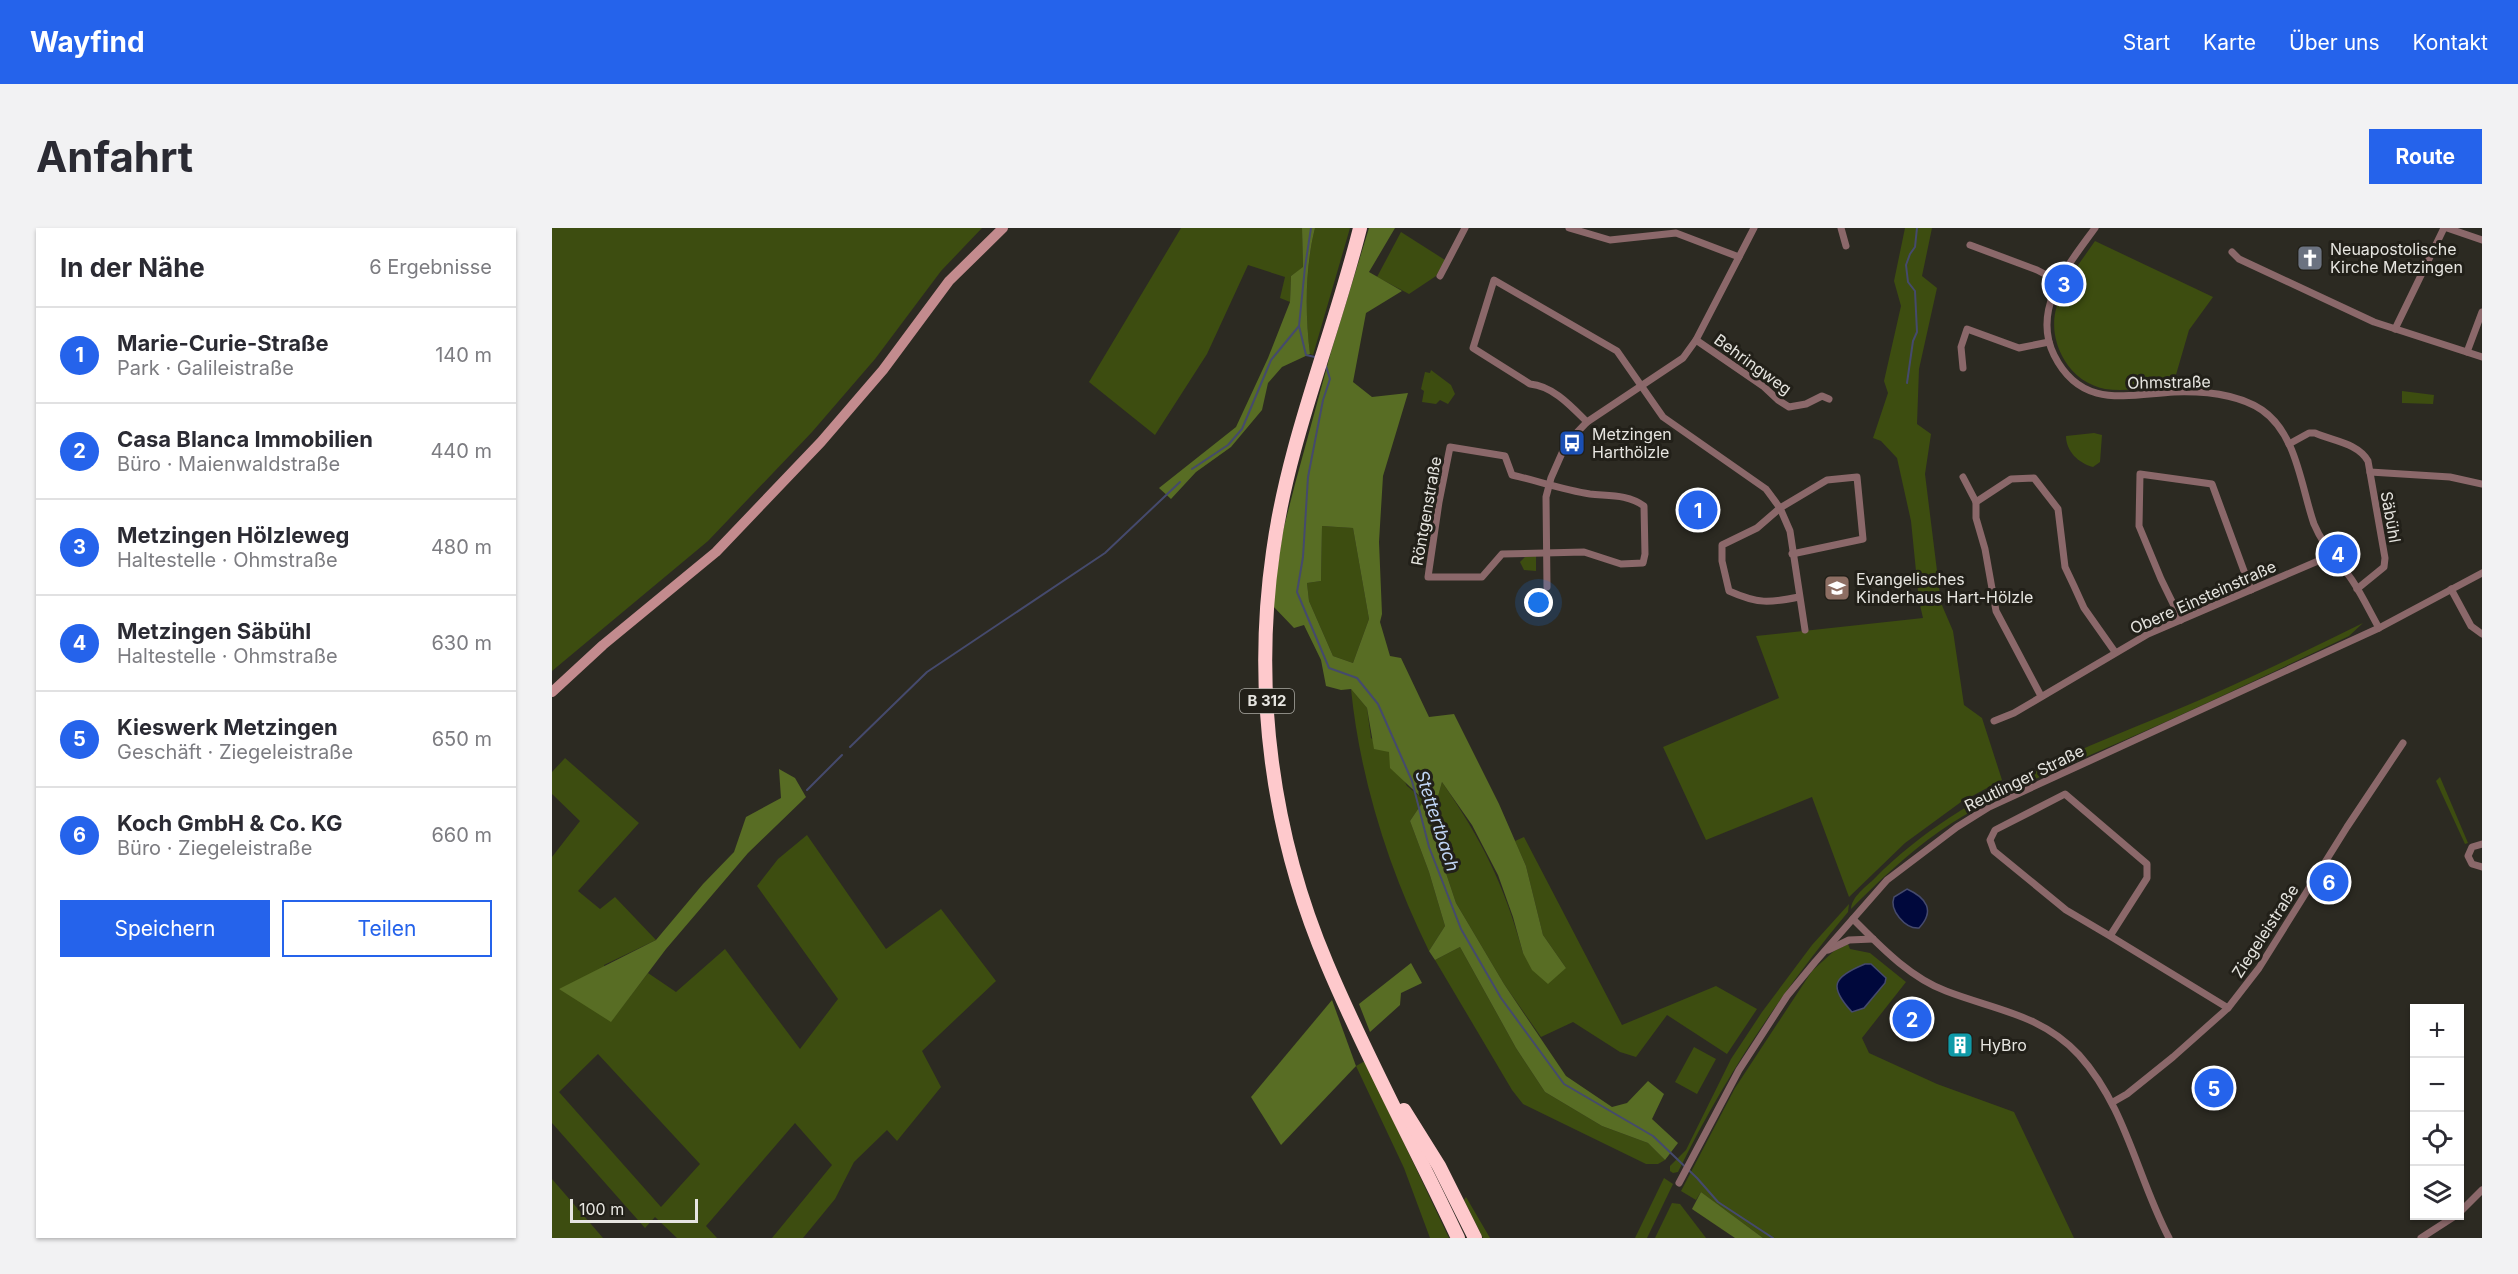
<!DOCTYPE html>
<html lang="de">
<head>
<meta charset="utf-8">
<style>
  :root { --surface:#fff; --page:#f2f2f3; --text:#2b2b33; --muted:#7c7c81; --line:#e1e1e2; --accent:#2563eb }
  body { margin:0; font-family:Inter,sans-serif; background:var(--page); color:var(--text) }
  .controls { position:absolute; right:18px; bottom:18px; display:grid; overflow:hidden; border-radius:0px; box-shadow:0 2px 4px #0004 }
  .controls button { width:54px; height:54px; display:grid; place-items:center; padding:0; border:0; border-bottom:2px solid var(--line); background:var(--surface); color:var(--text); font:30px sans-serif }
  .scale { position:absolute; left:18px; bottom:15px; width:128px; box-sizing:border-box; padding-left:6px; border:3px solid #e6e5e0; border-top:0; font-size:16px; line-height:21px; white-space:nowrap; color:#e6e5e0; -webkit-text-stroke:4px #222019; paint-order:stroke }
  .you { position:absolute; left:987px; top:375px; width:21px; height:21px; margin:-15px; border:4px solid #fff; border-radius:50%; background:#1a73e8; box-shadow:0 0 0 9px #1a73e833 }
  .badge { display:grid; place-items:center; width:39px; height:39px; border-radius:50%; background:var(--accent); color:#fff; font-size:20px; font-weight:700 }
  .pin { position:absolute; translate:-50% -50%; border:3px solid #fff; box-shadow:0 2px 6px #0006 }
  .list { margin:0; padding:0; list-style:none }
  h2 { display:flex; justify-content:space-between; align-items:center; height:78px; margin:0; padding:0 24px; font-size:26px }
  h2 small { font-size:20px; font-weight:400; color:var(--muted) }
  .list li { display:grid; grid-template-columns:39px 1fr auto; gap:18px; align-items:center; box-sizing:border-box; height:96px; padding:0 24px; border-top:2px solid var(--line) }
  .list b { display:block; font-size:22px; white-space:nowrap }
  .list p { margin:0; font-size:20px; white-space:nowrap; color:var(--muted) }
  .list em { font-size:20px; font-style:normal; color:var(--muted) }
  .actions { display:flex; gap:12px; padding:18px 24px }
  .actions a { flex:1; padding:14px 0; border:2px solid var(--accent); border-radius:0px; text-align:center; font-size:21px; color:var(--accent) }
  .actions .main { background:var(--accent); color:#fff }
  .icon { flex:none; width:33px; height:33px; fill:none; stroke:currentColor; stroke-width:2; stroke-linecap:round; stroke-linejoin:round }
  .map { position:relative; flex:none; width:1930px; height:1010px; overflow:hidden; border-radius:0px }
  header { display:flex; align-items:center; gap:36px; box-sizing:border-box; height:84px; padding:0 30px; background:var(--accent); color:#fff }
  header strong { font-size:28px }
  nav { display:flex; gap:33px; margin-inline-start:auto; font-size:21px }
  .intro { display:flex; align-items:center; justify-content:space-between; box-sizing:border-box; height:144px; padding:0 36px }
  h1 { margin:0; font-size:42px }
  .button { padding:15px 27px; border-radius:0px; background:var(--accent); color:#fff; font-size:21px; font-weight:700 }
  main { display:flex; gap:36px; padding:0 36px }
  aside { flex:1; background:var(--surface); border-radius:0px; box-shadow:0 2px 4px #0004 }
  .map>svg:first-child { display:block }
  .green { fill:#3d4d10; fill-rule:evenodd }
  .forest { fill:#586d24; fill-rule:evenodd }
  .water { fill:#00083c; stroke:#454a6d; stroke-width:1.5 }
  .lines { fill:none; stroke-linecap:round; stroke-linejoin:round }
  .stream { stroke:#454a6d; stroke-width:2 }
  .street { stroke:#8b686a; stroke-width:7 }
  .secondary { stroke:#c38b8e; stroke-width:10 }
  .highway { stroke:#fec9cc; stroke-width:14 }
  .labels { text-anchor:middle; stroke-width:6; stroke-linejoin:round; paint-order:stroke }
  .shield { fill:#222019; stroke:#abaaa4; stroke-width:1.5 }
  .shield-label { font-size:15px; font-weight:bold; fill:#e6e5e0 }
  .poi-label { font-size:16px; fill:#e6e5e0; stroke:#222019; text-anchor:start }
  .street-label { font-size:16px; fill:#e6e5e0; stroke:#222019 }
  .water-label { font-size:18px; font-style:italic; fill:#c0d5f6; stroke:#222019 }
</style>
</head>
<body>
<header>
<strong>Wayfind</strong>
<nav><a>Start</a><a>Karte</a><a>Über uns</a><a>Kontakt</a></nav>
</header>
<div class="intro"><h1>Anfahrt</h1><a class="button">Route</a></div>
<main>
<aside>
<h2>In der Nähe<small>6 Ergebnisse</small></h2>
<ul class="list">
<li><span class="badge">1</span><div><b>Marie-Curie-Straße</b><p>Park · Galileistraße</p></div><em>140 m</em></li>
<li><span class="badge">2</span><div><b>Casa Blanca Immobilien</b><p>Büro · Maienwaldstraße</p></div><em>440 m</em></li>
<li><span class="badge">3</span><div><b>Metzingen Hölzleweg</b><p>Haltestelle · Ohmstraße</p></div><em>480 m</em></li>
<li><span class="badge">4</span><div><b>Metzingen Säbühl</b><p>Haltestelle · Ohmstraße</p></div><em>630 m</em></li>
<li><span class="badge">5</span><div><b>Kieswerk Metzingen</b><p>Geschäft · Ziegeleistraße</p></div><em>650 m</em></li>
<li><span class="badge">6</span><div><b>Koch GmbH &amp; Co. KG</b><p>Büro · Ziegeleistraße</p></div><em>660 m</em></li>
</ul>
<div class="actions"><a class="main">Speichern</a><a>Teilen</a></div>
</aside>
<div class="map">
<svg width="1930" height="1010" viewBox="0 0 1930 1010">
  <rect width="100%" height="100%" fill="#2c2a22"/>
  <g class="green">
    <polygon points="0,0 430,0 389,43 323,131 260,204 156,313 0,443"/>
    <polygon points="629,0 750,0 751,40 739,48 738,74 728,70 733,49 696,37 655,126 603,207 537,154"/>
    <path d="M763,0H798L761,127L758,126C753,86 753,40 763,0Z"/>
    <polygon points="1353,0 1380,0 1370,48 1385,60 1367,141 1365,196 1379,206 1373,246 1389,375 1401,403 1412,477 1430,490 1450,552 1409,574 1353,615 1297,669 1260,569 1154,612 1111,519 1227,470 1204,408 1371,390 1367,373 1359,293 1345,230 1329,213 1321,210 1336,165 1332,153 1349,78 1342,53"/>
    <polygon points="849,4 893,32 884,48 857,66 825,49"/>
    <path d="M1543,13L1661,69L1637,102L1621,157C1599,159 1575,164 1553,161C1537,158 1521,147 1513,133C1485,86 1517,51 1543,13Z"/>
    <polygon points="879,142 899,157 903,166 896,176 888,172 884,176 870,174 872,163 869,161 873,144 878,145"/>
    <polygon points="1850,163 1882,167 1881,176 1850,175"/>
    <path d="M1542,205L1550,207L1548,234L1541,239C1526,235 1514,223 1514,208Z"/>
    <polygon points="1139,266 1160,280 1140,296 1136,295 1134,270"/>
    <polygon points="770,298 801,300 817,391 801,435 781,428 757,373 755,355 769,353"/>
    <polygon points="984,328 984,343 972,342 968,334 973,329"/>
    <path d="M1811,395L1797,408C1723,443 1650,478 1575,511C1512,539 1445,564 1388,603C1355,626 1327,653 1299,681C1300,668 1314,659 1323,650C1415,556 1550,516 1668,463C1716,442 1764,418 1811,395Z"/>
    <path d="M799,461L815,480L819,510L837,524L855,558L872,572L858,593L877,644L893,698L877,723C837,642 808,551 799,461Z"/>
    <path d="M13,530L87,595L26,663L48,681L63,669L104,712L52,737L59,793L96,745L124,764L173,721L248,821L286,771L205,658L226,631L255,607L334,721L389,681L444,753L370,823L389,859L345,913L335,902L302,934L283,971L251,1010H220L280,937L243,895L154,998L165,1010H125L103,989L93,1000L0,895V629L28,593L0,566V544ZM46,826L148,936L109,979L7,864Z"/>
    <polygon points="1888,549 1916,615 1913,616 1884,553"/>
    <path d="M890,554C930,612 952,656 971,725L1014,740L991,707L974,638L963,613L972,609L1070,797L1164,758L1205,781L1175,826L1115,787L1084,829L1068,824L1021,794L989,809L952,756L904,675L878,597Z"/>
    <path d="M1297,676L1296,684C1229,764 1172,850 1126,944L1121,945L1118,943V938L1134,922L1179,831L1210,784L1260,717Z"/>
    <polygon points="1296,716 1298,721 1318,725 1354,754 1310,810 1317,825 1385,856 1462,884 1522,1010 1211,1010 1149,964 1144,972 1129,963 1183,860 1260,743 1282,723"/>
    <polygon points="908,719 964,820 993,864 1050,898 1096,915 1113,932 1106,936 1094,936 971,876 960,862 883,732"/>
    <polygon points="1142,819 1164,831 1145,866 1123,854"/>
    <polygon points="813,833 897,1010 878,1010 852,940 804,838"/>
    <polygon points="1112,950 1121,956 1095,1010 1083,1010"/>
    <polygon points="0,951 51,1010 0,1010"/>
    <polygon points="914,969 938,1010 931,1010 912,972"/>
    <polygon points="1120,975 1128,976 1154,1010 1103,1010"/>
  </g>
  <g class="forest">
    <path d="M750,0H763C753,40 753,85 758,126L730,139L716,155L710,182L679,219L644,244L619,271L607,260L684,199L716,130L738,74L739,48L751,39Z"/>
    <path d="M817,0H843L817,44L850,63L814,85L801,154L820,169L856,165L831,248L827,314L830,386L828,394L838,428L849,430L877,489L902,486L947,576L974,638L991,707L1014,740L996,756L980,742L971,725L961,689L946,647L920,597L890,554L878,597L904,675L952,756L1014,848L1060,879L1075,875L1096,853L1112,866L1100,891L1126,915L1113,932L1096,915L1050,898L993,864L964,820L908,719L883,732L877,723L893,698L877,644L858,593L872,572L838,540L837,524L822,521L815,480L799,461L789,462L774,458L769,432L752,397L742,400L720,377L731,303L743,256L779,124ZM770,298L801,300L817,391L801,435L781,428L757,373L755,355L769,353Z"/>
    <polygon points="227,541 243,550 254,569 196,625 114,721 59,794 7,761 104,712 151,656 182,624 194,589 229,570"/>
    <polygon points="859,735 870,755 849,765 848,777 818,804 807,776"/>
    <polygon points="780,772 804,838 729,917 699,869"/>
    <polygon points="1149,964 1211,1010 1183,1010 1140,981"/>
  </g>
  <g class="water">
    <path d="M1355,661C1375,670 1383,683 1367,700C1353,701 1337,682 1342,669Z"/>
    <path d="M1313,736H1319L1334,750L1333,755L1312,780L1300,784C1276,758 1281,749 1313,736Z"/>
  </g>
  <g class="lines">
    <g class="stream">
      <polyline points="759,0 753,39 747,98 754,127 763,129"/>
      <polyline points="774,138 778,151 771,172 756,249 751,329 745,364 777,440 805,450 826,476 860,553 877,619 909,701 949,770 1012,856 1101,908 1145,950 1166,974 1221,1010"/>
      <polyline points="1355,155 1361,113 1365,104 1363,63 1356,54 1354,37 1358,26 1363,19 1365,0"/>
      <polyline points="640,241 676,217 690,201 719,132 747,98"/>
      <polyline points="298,519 375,444 553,325 628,254"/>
      <polyline points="255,562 290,527"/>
    </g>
    <g class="street">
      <polyline points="1017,0 1058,12 1124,5 1187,29"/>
      <polyline points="1289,0 1294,18"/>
      <path d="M1543,0C1517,36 1479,80 1502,127C1529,181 1573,167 1622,164C1651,163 1684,165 1710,182C1745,206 1749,259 1762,296C1771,318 1787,333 1800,352C1810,367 1818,384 1827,400"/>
      <polyline points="1895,0 1930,12"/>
      <polyline points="1418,17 1485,42 1506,53"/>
      <polyline points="1680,24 1687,31 1822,94 1930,129"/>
      <polyline points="888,48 913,0"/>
      <polyline points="1843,101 1892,0"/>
      <polyline points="1144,112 1211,158 1226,172 1237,179 1254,176 1270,168 1277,171"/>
      <polyline points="1915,124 1930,84"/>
      <polyline points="1411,140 1409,119 1415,101 1467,120 1497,114"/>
      <path d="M1035,194C1019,178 1001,158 978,156L921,120L942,52L1065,123L1111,189L1214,261L1228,280L1238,303L1253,402"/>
      <path d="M1737,216L1757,205H1763C1781,213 1806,215 1816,233L1833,330L1832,339L1805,361"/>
      <path d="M898,219L953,228L960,247C986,253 1012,262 1038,266C1056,268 1076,266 1092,278L1093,326L1091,335L1069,336L1032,324L950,326L930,349H876L887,274Z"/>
      <polyline points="1818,244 1898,249 1930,256"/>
      <polyline points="1411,249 1424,274"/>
      <path d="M1240,326L1311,311L1305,249L1275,252L1228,280L1205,300L1170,317V333L1177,363C1206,376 1217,375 1247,369"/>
      <polyline points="995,359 994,269 999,250 1014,216 1035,194 1131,130 1144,112 1202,0"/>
      <polyline points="1899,361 1919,398 1930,406"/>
      <polyline points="1629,392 1609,351 1587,298 1588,246 1660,256 1699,362"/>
      <polyline points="1489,468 1444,383 1433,321 1424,290 1424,274 1459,251 1482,250 1506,281 1513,339 1522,358 1532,380 1563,424"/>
      <polyline points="1442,493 1462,485 1596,406 1780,327"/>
      <polyline points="1930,616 1920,619 1916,628 1920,636 1930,639"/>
      <path d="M1301,691C1328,718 1357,749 1394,763C1443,782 1489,786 1527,827C1574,879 1585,949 1617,1010"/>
      <polyline points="1558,708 1514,682 1442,623 1438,612 1443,602 1513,566 1595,636 1595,650 1558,708 1676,780"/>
      <polyline points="1276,722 1297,712 1321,711"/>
      <polyline points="1561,874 1575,866 1621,829 1676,780 1707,740 1795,599 1851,515"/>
      <polyline points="1127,955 1187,842 1235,768 1263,734 1335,652 1405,599 1437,579 1827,400 1930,345"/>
      <polyline points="1908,984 1930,962"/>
      <polyline points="1869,1010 1903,988"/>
    </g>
    <polyline class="secondary" points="0,464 51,417 164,324 269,214 331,142 397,53 451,0"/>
    <g class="highway">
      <path d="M808,0C781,108 736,213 721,324C701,463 720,607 775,736C814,829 863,918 906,1010"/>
      <polyline points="852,882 887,938 923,1010"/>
    </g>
  </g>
  <defs>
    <symbol id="church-square" viewBox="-11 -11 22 22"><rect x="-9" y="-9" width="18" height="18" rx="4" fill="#6b7280" stroke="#222019"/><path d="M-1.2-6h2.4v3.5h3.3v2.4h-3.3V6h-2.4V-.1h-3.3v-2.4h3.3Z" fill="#fff"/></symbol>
    <symbol id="bus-square" viewBox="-11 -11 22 22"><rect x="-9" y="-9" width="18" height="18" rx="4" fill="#1a4fb4" stroke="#222019"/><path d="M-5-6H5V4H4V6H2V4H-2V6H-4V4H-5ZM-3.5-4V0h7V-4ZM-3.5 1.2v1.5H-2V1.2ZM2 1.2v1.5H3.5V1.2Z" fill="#fff"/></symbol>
    <symbol id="school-square" viewBox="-11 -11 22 22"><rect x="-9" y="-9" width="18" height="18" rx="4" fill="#8d6e63" stroke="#222019"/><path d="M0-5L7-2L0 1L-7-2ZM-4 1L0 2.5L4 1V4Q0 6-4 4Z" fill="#fff"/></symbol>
    <symbol id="building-square" viewBox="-11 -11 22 22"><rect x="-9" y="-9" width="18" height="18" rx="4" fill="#0f9aa8" stroke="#222019"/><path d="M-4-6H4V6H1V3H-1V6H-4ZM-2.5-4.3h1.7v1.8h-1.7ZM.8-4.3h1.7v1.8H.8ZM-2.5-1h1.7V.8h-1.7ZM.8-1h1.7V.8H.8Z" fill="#fff"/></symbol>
  </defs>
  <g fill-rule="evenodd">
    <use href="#church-square" x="1743" y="15" width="30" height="30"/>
    <use href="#bus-square" x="1005" y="200" width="30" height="30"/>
    <use href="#school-square" x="1270" y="345" width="30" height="30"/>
    <use href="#building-square" x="1393" y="802" width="30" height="30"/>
  </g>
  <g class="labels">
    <rect class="shield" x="688" y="461" width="54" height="24" rx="4.5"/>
    <g class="shield-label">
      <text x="715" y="478">B 312</text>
    </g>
    <g class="poi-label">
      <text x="1778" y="27">Neuapostolische<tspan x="1778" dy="18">Kirche Metzingen</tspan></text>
      <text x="1040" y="212">Metzingen<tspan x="1040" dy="18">Harthölzle</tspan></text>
      <text x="1304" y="357">Evangelisches<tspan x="1304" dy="18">Kinderhaus Hart-Hölzle</tspan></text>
      <text x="1428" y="823">HyBro</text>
    </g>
    <g class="street-label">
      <text transform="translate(1201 136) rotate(36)" y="6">Behringweg</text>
      <text transform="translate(1617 154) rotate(-1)" y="6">Ohmstraße</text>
      <text transform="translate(874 283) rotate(-80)" y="6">Röntgenstraße</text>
      <text transform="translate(1839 289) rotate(80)" y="6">Säbühl</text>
      <text transform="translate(1651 369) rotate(-24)" y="6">Obere Einsteinstraße</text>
      <text transform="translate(1472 550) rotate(-26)" y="6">Reutlinger Straße</text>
      <text transform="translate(1713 703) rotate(-57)" y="6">Ziegeleistraße</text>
    </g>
    <g class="water-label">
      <text transform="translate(885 593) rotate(72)" y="6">Stettertbach</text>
    </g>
  </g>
</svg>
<div class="controls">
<button>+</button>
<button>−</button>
<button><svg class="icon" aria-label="locate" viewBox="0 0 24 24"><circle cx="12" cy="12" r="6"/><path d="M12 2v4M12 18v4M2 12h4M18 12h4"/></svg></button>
<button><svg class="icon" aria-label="layers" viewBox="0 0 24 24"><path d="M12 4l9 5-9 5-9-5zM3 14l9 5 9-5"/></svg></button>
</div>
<div class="scale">100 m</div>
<div class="you"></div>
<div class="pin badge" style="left:1146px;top:282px">1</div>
<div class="pin badge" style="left:1360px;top:791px">2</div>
<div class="pin badge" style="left:1512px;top:56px">3</div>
<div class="pin badge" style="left:1786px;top:326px">4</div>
<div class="pin badge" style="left:1662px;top:860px">5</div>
<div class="pin badge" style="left:1777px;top:654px">6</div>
</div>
</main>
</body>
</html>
